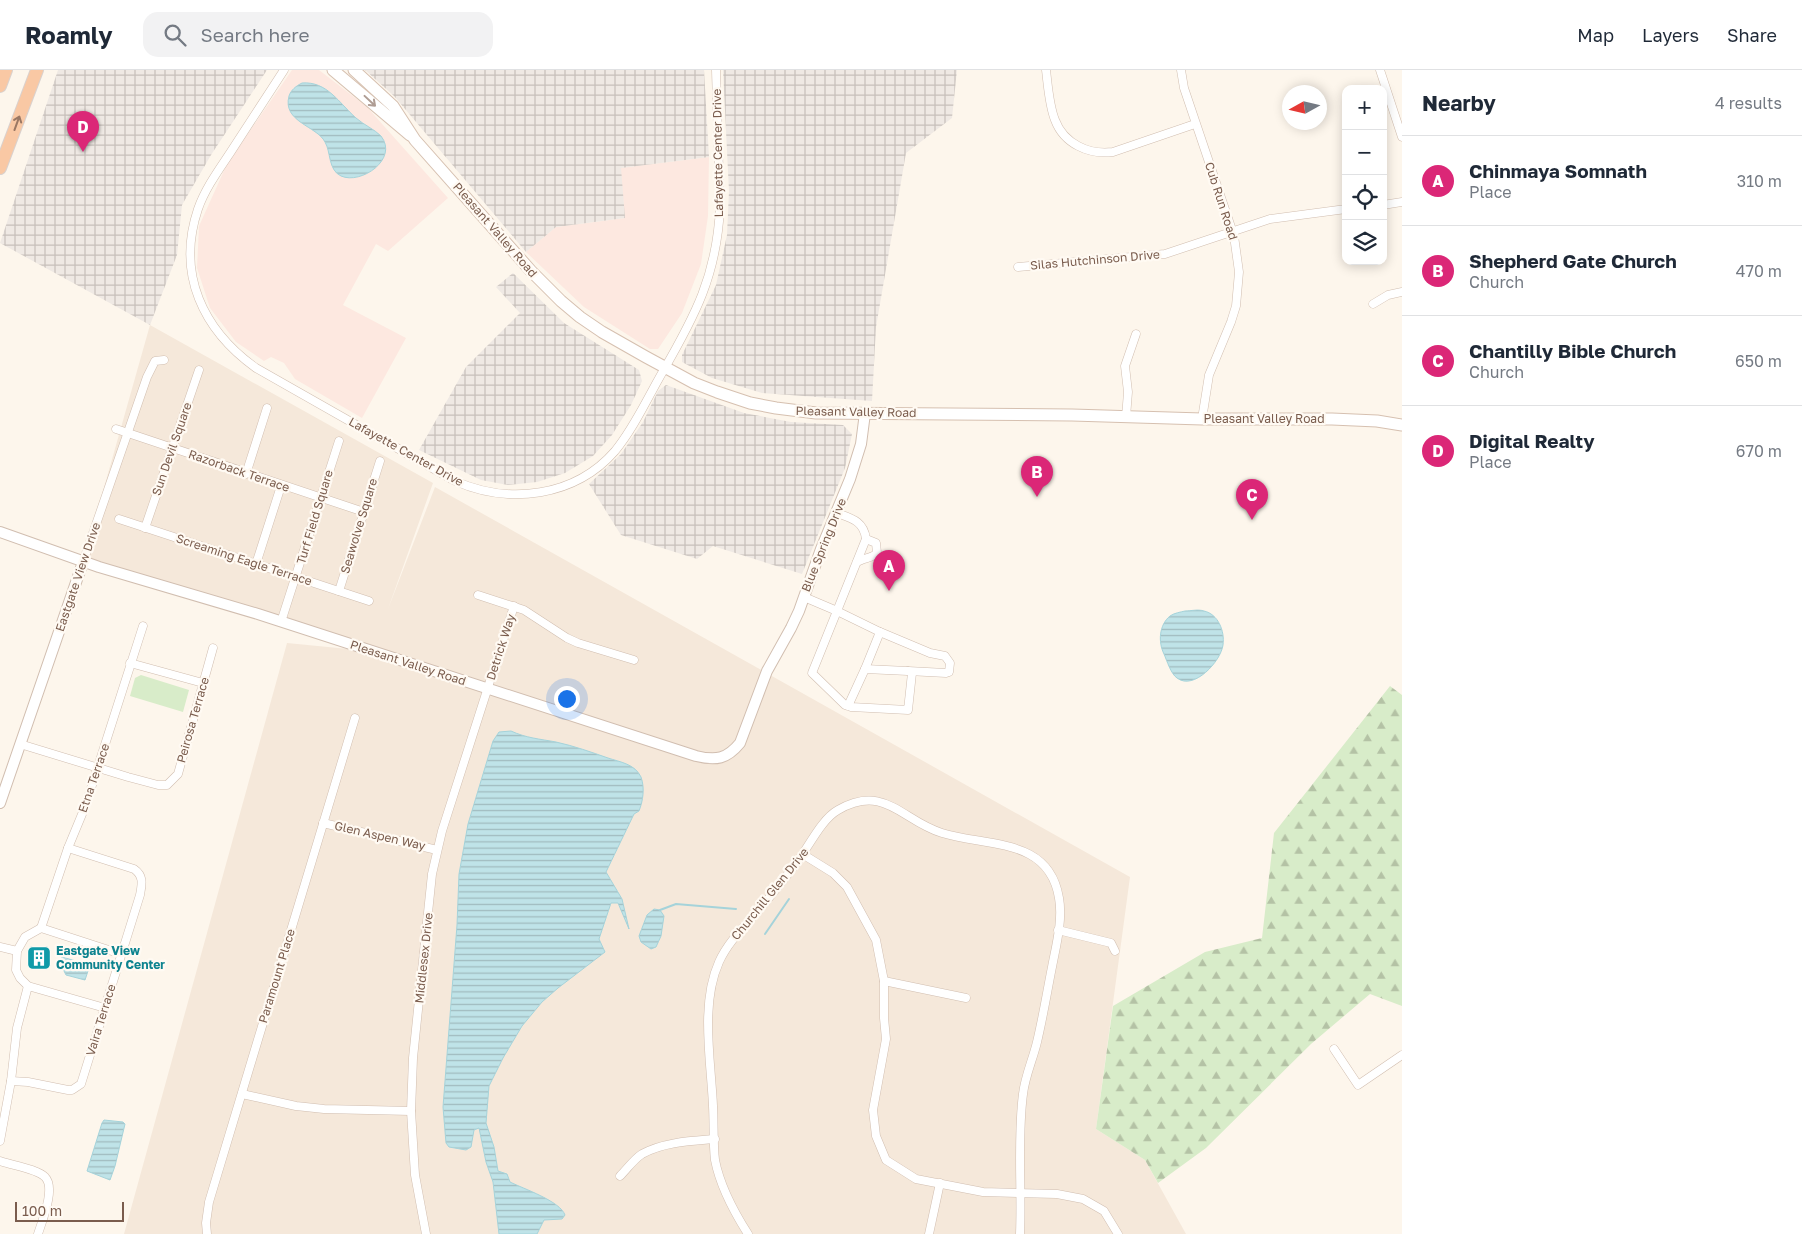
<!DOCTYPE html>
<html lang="en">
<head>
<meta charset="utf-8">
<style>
  :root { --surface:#fff; --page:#f2f2f3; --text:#1f2937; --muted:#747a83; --line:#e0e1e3; --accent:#db2777 }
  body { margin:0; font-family:"Golos Text",sans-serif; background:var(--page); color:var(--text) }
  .controls { position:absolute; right:15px; top:15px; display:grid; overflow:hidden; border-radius:10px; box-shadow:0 2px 12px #0003 }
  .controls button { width:45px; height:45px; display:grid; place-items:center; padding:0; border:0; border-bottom:1px solid var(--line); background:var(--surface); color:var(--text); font:25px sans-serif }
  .compass { position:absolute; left:1282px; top:15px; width:45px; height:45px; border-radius:50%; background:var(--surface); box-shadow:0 2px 12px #0003; rotate:262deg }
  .scale { position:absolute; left:15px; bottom:12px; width:109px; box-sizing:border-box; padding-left:5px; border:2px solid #7a5c4d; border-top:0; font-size:14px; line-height:18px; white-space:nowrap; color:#7a5c4d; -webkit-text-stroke:4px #fffaf3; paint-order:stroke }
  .you { position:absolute; left:566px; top:628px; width:18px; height:18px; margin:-12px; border:4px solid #fff; border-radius:50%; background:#1a73e8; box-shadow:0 0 0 8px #1a73e833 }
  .badge { display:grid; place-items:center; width:32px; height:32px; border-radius:50%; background:var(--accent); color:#fff; font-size:16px; font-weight:700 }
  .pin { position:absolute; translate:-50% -41px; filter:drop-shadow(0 1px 2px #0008) }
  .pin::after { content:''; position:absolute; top:26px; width:18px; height:15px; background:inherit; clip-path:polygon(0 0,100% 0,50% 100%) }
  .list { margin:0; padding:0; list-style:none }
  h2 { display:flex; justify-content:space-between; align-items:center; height:65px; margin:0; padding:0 20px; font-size:21px }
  h2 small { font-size:16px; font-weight:400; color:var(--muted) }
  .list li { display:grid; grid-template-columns:32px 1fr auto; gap:15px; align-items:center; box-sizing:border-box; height:90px; padding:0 20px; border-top:1px solid var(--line) }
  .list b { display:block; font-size:19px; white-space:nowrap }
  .list p { margin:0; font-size:16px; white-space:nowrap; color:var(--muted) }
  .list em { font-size:16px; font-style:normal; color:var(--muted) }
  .icon { flex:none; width:28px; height:28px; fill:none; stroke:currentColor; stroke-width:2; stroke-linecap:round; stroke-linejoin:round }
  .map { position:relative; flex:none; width:1402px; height:1164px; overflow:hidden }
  header { display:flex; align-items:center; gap:30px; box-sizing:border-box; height:70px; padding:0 25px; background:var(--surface); border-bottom:1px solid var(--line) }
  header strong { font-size:24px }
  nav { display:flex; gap:28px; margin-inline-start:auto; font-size:18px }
  .search { width:350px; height:45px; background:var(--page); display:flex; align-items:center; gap:12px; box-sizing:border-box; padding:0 18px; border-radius:15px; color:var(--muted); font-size:19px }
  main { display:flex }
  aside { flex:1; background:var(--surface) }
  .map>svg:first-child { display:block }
  .residential { fill:#f5e8da }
  .commercial { fill:#fde8e0 }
  .industrial { fill:url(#industrial-grid) }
  .forest { fill:url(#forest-firs) }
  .park { fill:#d8ecc9 }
  .water { fill:url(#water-rules); stroke:#a5d3da }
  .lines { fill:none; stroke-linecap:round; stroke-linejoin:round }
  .stream { stroke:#a5d3da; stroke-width:2 }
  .minor-casing { stroke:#d1beb0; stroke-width:9 }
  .tertiary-casing { stroke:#d1beb0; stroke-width:12 }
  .secondary-casing { stroke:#d6c0b0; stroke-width:13 }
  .trunk-casing { stroke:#dad1cd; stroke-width:14 }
  .minor { stroke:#fff; stroke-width:8 }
  .tertiary { stroke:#fff; stroke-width:10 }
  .secondary { stroke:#fff; stroke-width:11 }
  .trunk { stroke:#f9c8a4; stroke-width:12 }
  .oneway { stroke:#af9d94 }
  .oneway2 { stroke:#9a7763 }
  .labels { text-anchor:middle; stroke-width:4.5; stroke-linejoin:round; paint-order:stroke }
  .street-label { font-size:12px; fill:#7a5c4d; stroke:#fffaf3 }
  .culture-label { font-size:12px; font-weight:bold; fill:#0d838f; stroke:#fffaf3; text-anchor:start }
</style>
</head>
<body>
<header>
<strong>Roamly</strong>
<div class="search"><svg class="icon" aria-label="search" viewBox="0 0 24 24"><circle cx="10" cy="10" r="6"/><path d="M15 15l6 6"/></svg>Search here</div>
<nav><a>Map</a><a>Layers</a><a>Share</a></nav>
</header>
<main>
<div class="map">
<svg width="1402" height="1164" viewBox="0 0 1402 1164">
  <defs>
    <pattern id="industrial-grid" width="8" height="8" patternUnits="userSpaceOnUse" patternTransform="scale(1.25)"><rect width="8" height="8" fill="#efe9e4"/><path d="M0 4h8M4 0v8" fill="none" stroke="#c7c0bb"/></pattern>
    <pattern id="forest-firs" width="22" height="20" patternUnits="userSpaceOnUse" patternTransform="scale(1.25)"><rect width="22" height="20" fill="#d8ecc9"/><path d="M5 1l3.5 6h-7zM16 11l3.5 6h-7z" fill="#b4c2a5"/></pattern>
    <pattern id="water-rules" width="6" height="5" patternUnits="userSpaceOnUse" patternTransform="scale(1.25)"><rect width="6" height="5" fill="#bfe3e8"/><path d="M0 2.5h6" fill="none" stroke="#a0bbbe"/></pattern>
  </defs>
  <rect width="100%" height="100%" fill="#fdf6ec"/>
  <polygon class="residential" points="150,255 433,413 388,539 435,417 1130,807 1096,1059 1145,1090 1186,1164 124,1164 287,573 369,581 83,492"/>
  <g class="commercial">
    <polygon points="292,0 319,0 367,37 448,128 388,181 376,174 343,235 406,268 362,348 295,309 284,293 271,287 264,291 236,272 210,238 197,198 199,156 227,94"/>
    <polygon points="709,87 708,146 701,194 682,243 658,279 650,279 584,237 526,182 556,157 625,148 620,98"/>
  </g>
  <g class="industrial">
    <polygon points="58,0 267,0 211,85 182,135 177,185 150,255 0,173"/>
    <polygon points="365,0 704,0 709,87 621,98 625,148 556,157 526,182 394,26"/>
    <polygon points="723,0 957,0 952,48 906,83 876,257 872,331 762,323 712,308 682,292 682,285 716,215 727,165 729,121"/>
    <polygon points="513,203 564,253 639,300 642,311 631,335 612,365 593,386 565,403 537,412 508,415 481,410 419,380 466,297 520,243 496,217"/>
    <polygon points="666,315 744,343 791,352 843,355 852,364 845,398 802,504 713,476 697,489 621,465 589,414 621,384 643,352 658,321"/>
  </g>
  <polygon class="forest" points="1390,616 1402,625 1402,936 1370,924 1311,974 1206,1078 1158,1113 1145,1090 1096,1059 1113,936 1205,882 1262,868 1274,763"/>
  <polygon class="park" points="141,605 189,620 183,642 130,626 135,608"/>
  <g class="water">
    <path d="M302,13C327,11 339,33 356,48C364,55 374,59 381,66C399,89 361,115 341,106C328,100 331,82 325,72C317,56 282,52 289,26C291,20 296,16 302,13Z"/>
    <path d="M1185,541C1191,541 1198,539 1204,541C1218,544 1225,561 1223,575C1221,591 1194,621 1177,608C1171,604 1167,591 1164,584C1158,572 1159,555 1170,546C1174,543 1181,542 1185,541Z"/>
    <path d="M511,661C526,668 540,669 556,672C574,676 591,682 608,688C620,692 635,694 641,707C645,718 643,731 639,741L634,744L606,802L622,829L629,859L618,833H611L599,869L605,882L558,918L542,932L522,956L503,988L489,1016L486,1053L494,1077L498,1101L507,1104L510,1112C524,1119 560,1131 565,1145L562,1149L544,1150L537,1164H499L493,1112L486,1092L479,1058L474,1060L471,1077L466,1080L449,1077L446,1073L443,1037L457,855L459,804L468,754L493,671L499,662Z"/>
    <polygon points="654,839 660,840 664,846 661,866 656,877 651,879 641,872 639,866 647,845"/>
    <polygon points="62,887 90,895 85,910 66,905 60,893"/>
    <polygon points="104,1050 123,1052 125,1054 115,1096 110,1110 87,1101 102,1053"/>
  </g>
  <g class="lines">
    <g class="stream">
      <polyline points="660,840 676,834 736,839"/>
      <polyline points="765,864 789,829"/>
    </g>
    <defs>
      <g id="minor">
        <path d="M284,0C266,28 248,55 230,83C218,101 205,119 198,139C176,204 203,260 256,298L455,411C509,435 575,427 615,381C634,358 647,329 662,303C695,246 717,205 720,137L716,0"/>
        <path d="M1046,0C1048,16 1049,35 1055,50C1064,74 1089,85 1113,82L1195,54"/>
        <polyline points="1181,0 1184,18 1234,166 1239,202 1236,236 1231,252 1209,305 1202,349"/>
        <polyline points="1380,0 1402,67"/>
        <polyline points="1383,135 1402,132"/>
        <polyline points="1018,197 1165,184 1270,149 1346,139"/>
        <polyline points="1373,234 1388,225 1402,222"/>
        <polyline points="1126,347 1128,322 1125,296 1136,264"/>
        <polyline points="116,359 364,442"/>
        <polyline points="246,404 267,338"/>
        <path d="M837,443C851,448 864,451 866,469L837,541L880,562L865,599"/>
        <polyline points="119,449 369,531"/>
        <polyline points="145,458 199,300"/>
        <polyline points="83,492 147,307 155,291 164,290"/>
        <path d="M857,492C863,488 873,488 877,483L876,473L866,469"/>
        <polyline points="256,494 281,416"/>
        <polyline points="339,521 380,391"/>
        <polyline points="478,525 524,540 567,568 578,573 634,590"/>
        <polyline points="804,527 837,541 812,603 845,635 851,637 908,640 912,603 908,601 865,599 848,636"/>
        <polyline points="281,552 339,371"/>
        <polyline points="880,562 930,583 945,586 950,593 949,602 946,603 908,601"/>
        <polyline points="130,593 203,613"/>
        <polyline points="20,674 128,707 158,715 167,715 178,704 213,578"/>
        <polyline points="323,753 437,780"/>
        <polyline points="804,785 833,803 847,817 876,870 884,911 884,948 886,969 873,1040 876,1066 886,1090 916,1109 983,1122 1057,1124 1083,1129 1104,1141 1118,1164"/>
        <polyline points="41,858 68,778 85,737 143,556"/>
        <polyline points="1058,860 1111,873 1115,881"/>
        <polyline points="0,877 17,881"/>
        <polyline points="884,911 966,928"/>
        <polyline points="105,938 28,916 20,908 16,900 17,881 25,867 41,858 121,884"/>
        <polyline points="1334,979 1358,1015 1402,985"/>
        <path d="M11,1011L28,1012L68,1020H72L81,1014L140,825C142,814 144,806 134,799L68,778"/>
        <polyline points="242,1024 296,1036 324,1039 411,1041"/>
        <polyline points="0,1071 11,1011 17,958 28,916"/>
        <path d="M0,1091C11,1095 38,1099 45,1107C56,1118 42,1151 38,1164"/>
        <path d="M620,1106C627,1099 634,1089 642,1084C664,1072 691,1071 715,1069"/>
        <polyline points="207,1164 206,1153 209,1132 355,648"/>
        <polyline points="426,1164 415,1105 411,1041 413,988 432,804 442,761 514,536"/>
        <path d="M748,1164C734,1142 720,1116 715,1090C713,1074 714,1053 713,1036C711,991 700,934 719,892C728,872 744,857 758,841C770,827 781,813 792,799C807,781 820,750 838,740C885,713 902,751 942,763C987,777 1049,767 1059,828C1063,850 1056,876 1052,897C1047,922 1043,947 1037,972C1033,989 1025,1006 1023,1024C1017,1070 1022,1118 1020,1164"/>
        <polyline points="929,1164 940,1113"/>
      </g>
      <g id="tertiary">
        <path d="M0,462L99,497L258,544L696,686C716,691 727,689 740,673L767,601L791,558L799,541L821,479L850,409L861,374L865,343"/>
        <polyline points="0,733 83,492"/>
      </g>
      <g id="secondary">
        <polyline points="333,0 410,65"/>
        <polyline points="354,0 393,36 415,70 531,201 561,231 580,247 602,262 646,287 694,313 717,322 750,333 776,338 816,343 1072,345 1202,349 1332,349 1377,351 1402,355"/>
      </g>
      <g id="trunk">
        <polyline points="0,16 6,0"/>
        <polyline points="0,98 37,0"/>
      </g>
    </defs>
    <use href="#minor" class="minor-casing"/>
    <use href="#tertiary" class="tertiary-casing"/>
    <use href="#secondary" class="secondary-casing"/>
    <use href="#trunk" class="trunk-casing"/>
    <use href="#minor" class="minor"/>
    <use href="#tertiary" class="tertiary"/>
    <use href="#secondary" class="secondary"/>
    <use href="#trunk" class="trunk"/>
  </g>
  <defs><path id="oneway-shaft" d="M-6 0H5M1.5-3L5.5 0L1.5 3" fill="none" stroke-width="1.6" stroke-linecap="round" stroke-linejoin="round" transform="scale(1.25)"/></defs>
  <use class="oneway" href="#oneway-shaft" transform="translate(370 31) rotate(43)"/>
  <use class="oneway2" href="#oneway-shaft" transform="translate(17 53) rotate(-70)"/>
  <defs>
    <symbol id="building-square" viewBox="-11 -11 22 22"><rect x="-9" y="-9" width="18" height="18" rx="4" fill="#0f9aa8" stroke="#fffaf3"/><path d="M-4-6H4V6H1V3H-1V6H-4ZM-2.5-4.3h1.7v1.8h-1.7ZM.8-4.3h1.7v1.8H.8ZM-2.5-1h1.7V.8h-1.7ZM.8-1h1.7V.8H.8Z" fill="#fff"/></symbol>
  </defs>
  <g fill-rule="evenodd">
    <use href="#building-square" x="25" y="874" width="28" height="28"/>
  </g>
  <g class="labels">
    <g class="street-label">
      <text transform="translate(718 83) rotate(-91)" y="4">Lafayette Center Drive</text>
      <text transform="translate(1221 131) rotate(72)" y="4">Cub Run Road</text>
      <text transform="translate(495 160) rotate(49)" y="4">Pleasant Valley Road</text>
      <text transform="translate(1095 190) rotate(-5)" y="4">Silas Hutchinson Drive</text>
      <text transform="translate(856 342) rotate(1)" y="4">Pleasant Valley Road</text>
      <text x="1264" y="353">Pleasant Valley Road</text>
      <text transform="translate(172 379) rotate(-71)" y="4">Sun Devil Square</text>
      <text transform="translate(406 382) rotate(29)" y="4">Lafayette Center Drive</text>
      <text transform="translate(239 401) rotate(19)" y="4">Razorback Terrace</text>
      <text transform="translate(315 447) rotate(-73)" y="4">Turf Field Square</text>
      <text transform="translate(359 456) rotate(-73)" y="4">Seawolve Square</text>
      <text transform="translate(824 475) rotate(-68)" y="4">Blue Spring Drive</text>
      <text transform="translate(244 490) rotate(18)" y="4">Screaming Eagle Terrace</text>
      <text transform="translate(78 507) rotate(-71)" y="4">Eastgate View Drive</text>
      <text transform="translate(501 577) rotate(-72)" y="4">Detrick Way</text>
      <text transform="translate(408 593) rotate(18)" y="4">Pleasant Valley Road</text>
      <text transform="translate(193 650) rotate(-74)" y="4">Peirosa Terrace</text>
      <text transform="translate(94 708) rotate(-71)" y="4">Etna Terrace</text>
      <text transform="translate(380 766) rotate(13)" y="4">Glen Aspen Way</text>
      <text transform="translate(770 824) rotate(-51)" y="4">Churchill Glen Drive</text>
      <text transform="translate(424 888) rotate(-84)" y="4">Middlesex Drive</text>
      <text transform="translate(277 906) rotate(-73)" y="4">Paramount Place</text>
      <text transform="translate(101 950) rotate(-73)" y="4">Vaira Terrace</text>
    </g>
    <g class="culture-label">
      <text x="56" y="885">Eastgate View<tspan x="56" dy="14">Community Center</tspan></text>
    </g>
  </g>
</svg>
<div class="controls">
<button>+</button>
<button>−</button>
<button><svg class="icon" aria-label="locate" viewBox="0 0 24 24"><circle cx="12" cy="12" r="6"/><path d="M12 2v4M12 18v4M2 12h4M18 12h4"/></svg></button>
<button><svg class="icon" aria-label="layers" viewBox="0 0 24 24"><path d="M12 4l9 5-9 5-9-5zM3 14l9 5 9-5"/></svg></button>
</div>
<svg class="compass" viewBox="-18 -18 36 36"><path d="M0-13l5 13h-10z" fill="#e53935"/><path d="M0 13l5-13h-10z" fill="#747a83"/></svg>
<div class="scale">100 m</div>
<div class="you"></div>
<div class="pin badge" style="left:889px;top:521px">A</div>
<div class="pin badge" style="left:1037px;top:427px">B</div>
<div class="pin badge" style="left:1252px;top:450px">C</div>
<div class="pin badge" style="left:83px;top:82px">D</div>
</div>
<aside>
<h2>Nearby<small>4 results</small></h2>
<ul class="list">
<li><span class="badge">A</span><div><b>Chinmaya Somnath</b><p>Place</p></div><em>310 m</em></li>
<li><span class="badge">B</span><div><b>Shepherd Gate Church</b><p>Church</p></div><em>470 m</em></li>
<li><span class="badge">C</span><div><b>Chantilly Bible Church</b><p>Church</p></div><em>650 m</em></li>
<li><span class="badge">D</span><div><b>Digital Realty</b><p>Place</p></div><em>670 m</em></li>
</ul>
</aside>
</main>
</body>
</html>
